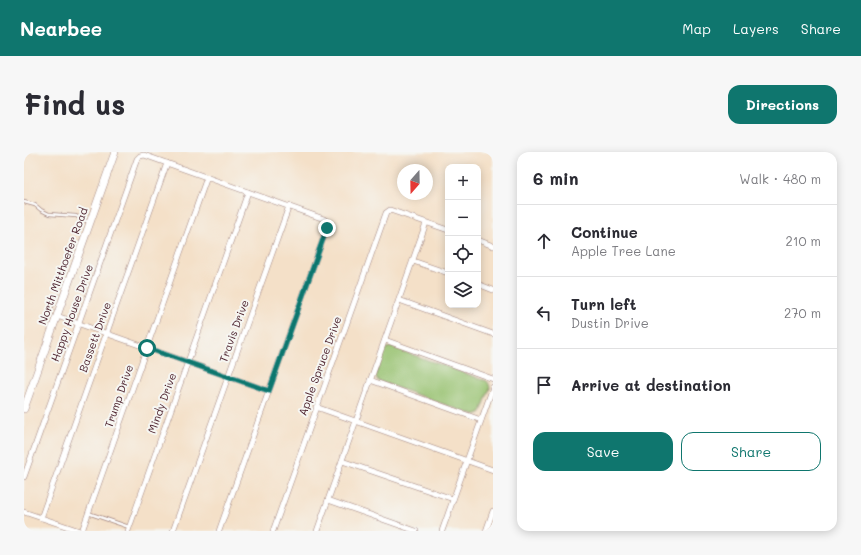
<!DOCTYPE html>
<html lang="en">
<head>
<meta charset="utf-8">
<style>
  :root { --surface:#fff; --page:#f7f7f7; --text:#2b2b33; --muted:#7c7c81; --line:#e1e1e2; --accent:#0f766e }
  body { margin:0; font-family:Mali,sans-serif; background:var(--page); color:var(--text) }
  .controls { position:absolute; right:12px; top:12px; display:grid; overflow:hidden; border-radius:8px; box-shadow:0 2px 10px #0003 }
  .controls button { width:36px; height:36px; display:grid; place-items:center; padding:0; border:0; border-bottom:1px solid var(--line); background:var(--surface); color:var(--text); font:20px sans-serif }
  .compass { position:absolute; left:373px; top:12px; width:36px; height:36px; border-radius:50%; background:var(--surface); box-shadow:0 2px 10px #0003; rotate:200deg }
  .stop { position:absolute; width:12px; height:12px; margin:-9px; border:3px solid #0f766e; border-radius:50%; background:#fff }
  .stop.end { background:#0f766e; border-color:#fff; box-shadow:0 1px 4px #0008 }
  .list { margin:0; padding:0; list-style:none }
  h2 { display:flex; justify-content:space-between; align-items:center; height:52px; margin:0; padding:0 16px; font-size:17px }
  h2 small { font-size:13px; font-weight:400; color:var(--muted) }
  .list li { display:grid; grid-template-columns:26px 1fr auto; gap:12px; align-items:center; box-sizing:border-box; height:72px; padding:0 16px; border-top:1px solid var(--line) }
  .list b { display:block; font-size:15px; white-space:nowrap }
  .list p { margin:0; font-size:13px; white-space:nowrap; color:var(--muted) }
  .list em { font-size:13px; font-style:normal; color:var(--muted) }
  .actions { display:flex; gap:8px; padding:12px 16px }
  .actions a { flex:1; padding:9px 0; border:1px solid var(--accent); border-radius:12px; text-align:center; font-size:14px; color:var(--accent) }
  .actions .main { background:var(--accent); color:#fff }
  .icon { flex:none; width:22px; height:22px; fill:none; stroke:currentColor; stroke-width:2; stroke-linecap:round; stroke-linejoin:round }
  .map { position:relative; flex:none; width:469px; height:379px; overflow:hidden; border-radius:12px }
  header { display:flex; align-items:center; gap:24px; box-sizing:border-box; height:56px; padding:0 20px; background:var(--accent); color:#fff }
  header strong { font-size:19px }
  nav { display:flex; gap:22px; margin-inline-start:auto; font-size:14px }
  .intro { display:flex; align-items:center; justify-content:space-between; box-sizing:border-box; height:96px; padding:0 24px }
  h1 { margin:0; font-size:28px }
  .button { padding:10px 18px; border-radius:12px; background:var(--accent); color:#fff; font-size:14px; font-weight:700 }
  main { display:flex; gap:24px; padding:0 24px }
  aside { flex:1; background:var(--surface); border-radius:12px; box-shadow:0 2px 10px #0003 }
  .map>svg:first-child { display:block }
  .green { fill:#96c16e; stroke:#70704c }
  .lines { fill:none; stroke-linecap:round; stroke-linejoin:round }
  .service-casing { stroke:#9f807a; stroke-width:4 }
  .minor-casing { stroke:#9f807a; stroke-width:6 }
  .secondary-casing { stroke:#9f807a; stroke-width:8 }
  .path { stroke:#9f807a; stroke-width:1; stroke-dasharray:3 3; stroke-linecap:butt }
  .service { stroke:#fff; stroke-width:2.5 }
  .minor { stroke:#fff; stroke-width:5 }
  .secondary { stroke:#fff; stroke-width:7 }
  .route { stroke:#0f766e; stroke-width:5 }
  .labels { text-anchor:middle; stroke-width:4; stroke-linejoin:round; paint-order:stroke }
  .street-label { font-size:11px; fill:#4a1f2b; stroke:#f6f6f2 }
</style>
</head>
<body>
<header>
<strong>Nearbee</strong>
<nav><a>Map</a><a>Layers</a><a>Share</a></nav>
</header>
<div class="intro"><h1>Find us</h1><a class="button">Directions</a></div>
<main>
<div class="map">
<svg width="469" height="379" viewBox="0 0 469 379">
  <rect width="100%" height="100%" fill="#f6f6f2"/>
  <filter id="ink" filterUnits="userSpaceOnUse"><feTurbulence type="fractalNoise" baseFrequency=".025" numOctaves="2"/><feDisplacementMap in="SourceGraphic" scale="8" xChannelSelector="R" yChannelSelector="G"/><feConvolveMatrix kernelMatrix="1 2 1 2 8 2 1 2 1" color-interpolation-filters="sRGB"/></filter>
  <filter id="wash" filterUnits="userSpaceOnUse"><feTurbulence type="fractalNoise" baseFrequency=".012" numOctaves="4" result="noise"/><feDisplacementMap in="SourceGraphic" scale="16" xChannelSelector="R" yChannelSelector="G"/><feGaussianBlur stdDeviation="0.9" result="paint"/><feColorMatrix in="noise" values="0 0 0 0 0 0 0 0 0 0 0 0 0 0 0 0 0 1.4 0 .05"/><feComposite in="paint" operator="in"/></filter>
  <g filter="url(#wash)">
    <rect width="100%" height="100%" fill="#f4e0c8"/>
    <polygon class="green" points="367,195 463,229 465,232 466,236 457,260 454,262 450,263 354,229 352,225 352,222 360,199 363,196"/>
  </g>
  <g filter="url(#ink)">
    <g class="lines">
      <defs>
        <g id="service">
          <polyline points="0,50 11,53 17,58 25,62 52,64 62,69 66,69"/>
          <polyline points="64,361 105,375"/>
        </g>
        <g id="minor">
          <polyline points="454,88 469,94"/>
          <polyline points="389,109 424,121"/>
          <polyline points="454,132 469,138"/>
          <polyline points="375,148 469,182"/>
          <polyline points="33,164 245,239"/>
          <polyline points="361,188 469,227"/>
          <polyline points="346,228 457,268"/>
          <polyline points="292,255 469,318"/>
          <polyline points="318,309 429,347"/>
          <polyline points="0,325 113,7 116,4 120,3 300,67 303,70 304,73 195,379"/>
          <polyline points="304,348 392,379"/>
          <polyline points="0,360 56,379"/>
          <polyline points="17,366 143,11"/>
          <polyline points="58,379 183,25"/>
          <polyline points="104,379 224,40"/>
          <polyline points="149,379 265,54"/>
          <polyline points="249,379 362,61 366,58 424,78"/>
          <polyline points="293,379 402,71"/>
          <polyline points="418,379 469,235"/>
          <polyline points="462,379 469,359"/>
        </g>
        <polyline id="secondary" points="0,257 91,0"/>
      </defs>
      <use href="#service" class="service-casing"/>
      <use href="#minor" class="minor-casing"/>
      <use href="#secondary" class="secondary-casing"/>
      <polyline class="path" points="29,156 39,129"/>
      <use href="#service" class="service"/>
      <use href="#minor" class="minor"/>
      <use href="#secondary" class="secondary"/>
    </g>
  </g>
  <g class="lines" filter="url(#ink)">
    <polyline class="route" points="123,196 245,239 303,76"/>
  </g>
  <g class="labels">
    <g class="street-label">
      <text transform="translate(39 114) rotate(-70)" y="4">North Mitthoefer Road</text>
      <text transform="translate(48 161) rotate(-70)" y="4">Happy House Drive</text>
      <text transform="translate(210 179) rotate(-70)" y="4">Travis Drive</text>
      <text transform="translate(71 185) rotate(-70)" y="4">Bassett Drive</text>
      <text transform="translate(296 214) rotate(-70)" y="4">Apple Spruce Drive</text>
      <text transform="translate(95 244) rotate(-71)" y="4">Trump Drive</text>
      <text transform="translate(138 251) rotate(-70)" y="4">Mindy Drive</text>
    </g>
  </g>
</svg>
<div class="controls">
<button>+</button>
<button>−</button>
<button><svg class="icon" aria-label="locate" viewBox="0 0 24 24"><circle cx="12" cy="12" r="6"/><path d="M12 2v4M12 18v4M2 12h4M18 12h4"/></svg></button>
<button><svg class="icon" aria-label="layers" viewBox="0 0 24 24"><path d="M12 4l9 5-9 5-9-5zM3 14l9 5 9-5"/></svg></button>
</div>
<svg class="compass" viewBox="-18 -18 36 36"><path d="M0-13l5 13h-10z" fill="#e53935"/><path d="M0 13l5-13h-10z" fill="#7c7c81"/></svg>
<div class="stop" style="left:123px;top:196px"></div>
<div class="stop end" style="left:303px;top:76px"></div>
</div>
<aside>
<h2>6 min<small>Walk · 480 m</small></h2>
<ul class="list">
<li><svg class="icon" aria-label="ahead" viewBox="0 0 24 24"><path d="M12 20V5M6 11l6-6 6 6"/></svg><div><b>Continue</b><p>Apple Tree Lane</p></div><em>210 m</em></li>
<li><svg class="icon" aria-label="left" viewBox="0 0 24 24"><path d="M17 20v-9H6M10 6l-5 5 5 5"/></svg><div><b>Turn left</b><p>Dustin Drive</p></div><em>270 m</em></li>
<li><svg class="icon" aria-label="arrive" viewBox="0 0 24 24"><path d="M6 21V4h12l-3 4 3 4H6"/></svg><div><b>Arrive at destination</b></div></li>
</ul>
<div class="actions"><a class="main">Save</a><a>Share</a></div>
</aside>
</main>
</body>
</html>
